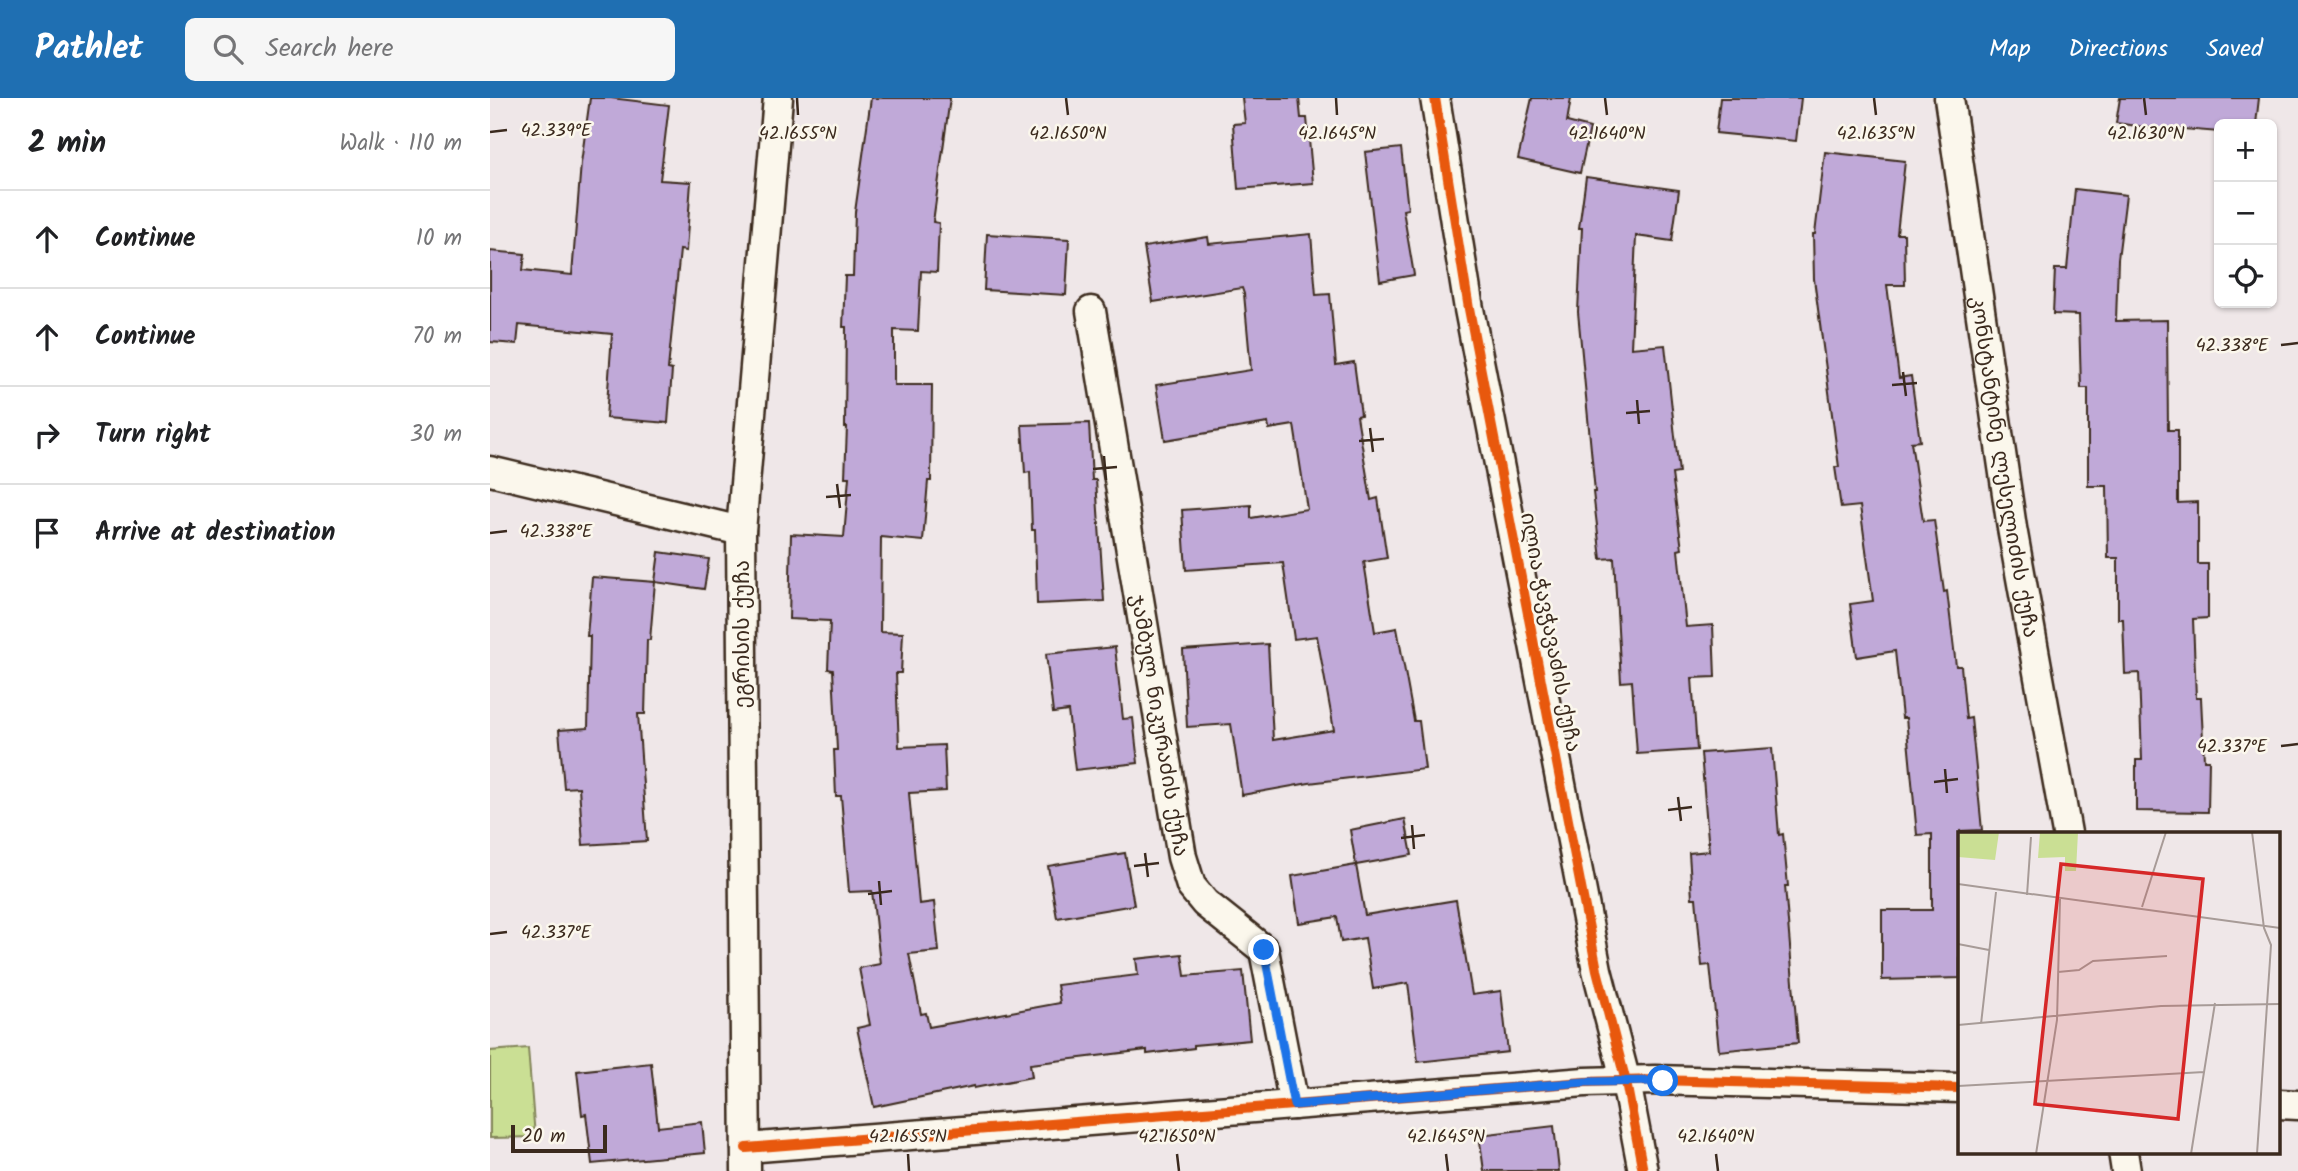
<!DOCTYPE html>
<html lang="en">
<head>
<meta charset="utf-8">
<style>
  :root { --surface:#fff; --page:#f6f6f6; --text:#202124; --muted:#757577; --line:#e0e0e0; --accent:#1f6fb2 }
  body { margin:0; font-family:Kalam,"Noto Sans Georgian",sans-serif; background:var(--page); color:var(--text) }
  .controls { position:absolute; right:21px; top:21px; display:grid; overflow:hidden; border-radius:10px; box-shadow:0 2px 5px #0004 }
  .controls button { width:63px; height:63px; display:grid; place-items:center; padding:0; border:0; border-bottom:2px solid var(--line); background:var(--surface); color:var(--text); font:35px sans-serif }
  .scale { position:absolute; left:21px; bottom:18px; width:96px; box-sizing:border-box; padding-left:7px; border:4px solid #3b2a1e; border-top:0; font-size:19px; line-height:24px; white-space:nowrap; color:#3b2a1e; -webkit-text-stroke:5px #fbf7ec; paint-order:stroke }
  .stop { position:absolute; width:21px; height:21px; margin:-16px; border:5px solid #1a73e8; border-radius:50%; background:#fff }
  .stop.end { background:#1a73e8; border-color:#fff; box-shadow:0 2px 7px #0008 }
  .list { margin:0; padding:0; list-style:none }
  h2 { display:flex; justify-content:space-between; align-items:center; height:91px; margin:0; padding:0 28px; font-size:30px }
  h2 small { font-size:23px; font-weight:400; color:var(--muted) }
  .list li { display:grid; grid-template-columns:46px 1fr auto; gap:21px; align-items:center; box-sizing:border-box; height:98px; padding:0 28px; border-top:2px solid var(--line) }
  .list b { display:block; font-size:26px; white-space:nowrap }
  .list em { font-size:23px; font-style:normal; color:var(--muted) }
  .icon { flex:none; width:38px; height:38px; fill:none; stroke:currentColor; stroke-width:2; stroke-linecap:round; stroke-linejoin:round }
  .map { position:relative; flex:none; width:1808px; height:1073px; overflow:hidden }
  header { display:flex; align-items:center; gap:42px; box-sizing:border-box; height:98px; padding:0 35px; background:var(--accent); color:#fff }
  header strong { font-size:33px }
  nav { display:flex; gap:38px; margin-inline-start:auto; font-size:24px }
  .search { width:490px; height:63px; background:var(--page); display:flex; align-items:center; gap:18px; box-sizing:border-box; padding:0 24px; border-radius:10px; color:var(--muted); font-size:26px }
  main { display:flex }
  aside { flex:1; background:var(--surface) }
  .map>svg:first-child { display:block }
  .green { fill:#cadf94; stroke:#828459; stroke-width:2 }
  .building { fill:#c0a9d8; stroke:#3b2a1e; stroke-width:2 }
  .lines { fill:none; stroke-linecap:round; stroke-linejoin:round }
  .street-casing { stroke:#3b2a1e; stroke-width:33 }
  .street { stroke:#fbf7ec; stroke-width:28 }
  .cycleway-casing { stroke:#fbf7ec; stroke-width:15 }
  .cycleway { stroke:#e8590c; stroke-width:10 }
  .route { stroke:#1a73e8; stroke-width:9 }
  .ticks { fill:none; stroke:#3b2a1e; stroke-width:2.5 }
  .labels { text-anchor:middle; stroke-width:5; stroke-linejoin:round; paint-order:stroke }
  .street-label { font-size:21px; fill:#3b2a1e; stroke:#fbf7ec }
  .inset-road { fill:none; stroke:#a79b97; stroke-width:2 }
  .view { fill:#d62828; fill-opacity:0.15; stroke:#d62828; stroke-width:3.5 }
  .inset-edge { fill:none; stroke:#3b2a1e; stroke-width:3.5 }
  .ticks-label { font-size:18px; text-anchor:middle; fill:#3b2a1e; stroke:#fbf7ec; stroke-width:5; stroke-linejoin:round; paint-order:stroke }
</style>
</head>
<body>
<header>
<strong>Pathlet</strong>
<div class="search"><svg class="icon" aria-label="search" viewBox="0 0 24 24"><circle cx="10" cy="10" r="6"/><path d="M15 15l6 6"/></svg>Search here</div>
<nav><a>Map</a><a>Directions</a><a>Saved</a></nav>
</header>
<main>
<aside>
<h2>2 min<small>Walk · 110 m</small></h2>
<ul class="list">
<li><svg class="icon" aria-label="ahead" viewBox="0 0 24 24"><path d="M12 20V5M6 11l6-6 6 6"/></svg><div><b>Continue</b></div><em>10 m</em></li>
<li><svg class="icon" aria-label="ahead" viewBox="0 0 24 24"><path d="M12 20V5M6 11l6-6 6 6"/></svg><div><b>Continue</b></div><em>70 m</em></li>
<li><svg class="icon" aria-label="right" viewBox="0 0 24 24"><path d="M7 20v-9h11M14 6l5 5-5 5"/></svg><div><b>Turn right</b></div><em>30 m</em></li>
<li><svg class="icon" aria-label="arrive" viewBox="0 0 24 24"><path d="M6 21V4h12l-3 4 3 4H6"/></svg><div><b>Arrive at destination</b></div></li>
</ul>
</aside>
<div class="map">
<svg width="1808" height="1073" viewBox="0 0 1808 1073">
  <rect width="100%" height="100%" fill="#efe7e8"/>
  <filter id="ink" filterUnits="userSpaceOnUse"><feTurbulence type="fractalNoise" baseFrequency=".0143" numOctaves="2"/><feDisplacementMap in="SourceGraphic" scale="14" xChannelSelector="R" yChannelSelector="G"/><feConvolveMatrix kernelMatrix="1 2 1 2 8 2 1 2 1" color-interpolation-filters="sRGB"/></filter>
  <g filter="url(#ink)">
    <polygon class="green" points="38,950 45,1039 0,1040 0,953"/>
    <g class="building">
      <polygon points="100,0 121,0 179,7 170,82 201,84 196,153 190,152 178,271 182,272 178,325 116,320 122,236 29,227 27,246 0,244 0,153 35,156 33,172 82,177 91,65"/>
      <polygon points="381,0 460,0 443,124 449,125 447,174 431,173 428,233 404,232 404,287 442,287 441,383 438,383 433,443 391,439 390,534 413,535 411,575 406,575 409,649 454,647 456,693 419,695 429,806 444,804 449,853 419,856 431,916 436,915 439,929 570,905 567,887 648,877 646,861 692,856 695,878 753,873 760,942 704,947 704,950 657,956 657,952 540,966 542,979 484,990 484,988 384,1009 367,930 380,927 369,870 390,866 382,793 359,794 351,698 346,698 344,652 347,652 343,572 338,571 340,523 299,521 301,436 354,439 359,379 355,379 357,329 355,329 356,229 353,229 355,178 363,178 365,114"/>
      <polygon points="752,0 809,0 811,20 817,20 823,85 748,91 743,26 755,25"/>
      <polygon points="1042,0 1081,0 1077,24 1100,30 1090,75 1028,61"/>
      <polygon points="1230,0 1311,0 1306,43 1226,35"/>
      <polygon points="1630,0 1769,0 1766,26 1729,26 1729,34 1681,30 1680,33 1626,25"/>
      <polygon points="911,50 918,111 913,112 924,177 890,183 875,54"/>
      <polygon points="1335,54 1415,63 1407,136 1414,136 1415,187 1397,187 1409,280 1421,278 1430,343 1421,344 1433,423 1444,422 1454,494 1457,493 1466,568 1471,568 1476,621 1481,620 1492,732 1470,733 1470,880 1392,882 1392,812 1442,812 1442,736 1427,737 1416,620 1412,620 1405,553 1367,559 1360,506 1383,503 1370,408 1351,410 1345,369 1349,369 1324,181 1323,136 1325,136"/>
      <polygon points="1096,79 1189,92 1182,143 1146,138 1141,250 1175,247 1189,375 1182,376 1192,451 1188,452 1196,529 1223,527 1225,579 1202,580 1207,652 1147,656 1142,583 1131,584 1124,460 1111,461 1103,394 1105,394 1088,214 1092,130 1089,130"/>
      <polygon points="1585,91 1636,97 1628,161 1626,223 1677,222 1678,332 1688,332 1688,405 1708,404 1708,466 1718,466 1718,520 1703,521 1706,600 1711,600 1714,662 1719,662 1718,714 1646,713 1646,662 1652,662 1649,575 1635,576 1633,521 1628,521 1628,460 1618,460 1617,388 1598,388 1598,290 1591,290 1589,217 1563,216 1565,171 1577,171"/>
      <polygon points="497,136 579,141 576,197 494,192"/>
      <polygon points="821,136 826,197 840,196 846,267 864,264 871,317 867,318 881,402 888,400 897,460 874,464 885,534 907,530 924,623 929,623 935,671 819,685 752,697 741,626 697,629 693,552 778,546 783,642 844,632 827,538 804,541 793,465 696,472 692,412 761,407 761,420 817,411 804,327 779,331 778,325 675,342 666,287 761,272 754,196 752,190 663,204 654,149 718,139 719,146"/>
      <polygon points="599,325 602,382 606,382 614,503 547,506 545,432 542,432 540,374 535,375 532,327"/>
      <polygon points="169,454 219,461 214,491 165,484"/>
      <polygon points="102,479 165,484 160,542 157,542 155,616 148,616 157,743 93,747 89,689 74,690 69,632 98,630 100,538 97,538"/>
      <polygon points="625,549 633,621 643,620 648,665 585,672 578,613 563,615 556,556"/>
      <polygon points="1282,650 1289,737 1293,736 1298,788 1295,788 1308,945 1229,953 1220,867 1212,868 1206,800 1202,800 1199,755 1219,753 1211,655"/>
      <polygon points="915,721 922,757 866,767 860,732"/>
      <polygon points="635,755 644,807 567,820 558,768"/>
      <polygon points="866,767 875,817 966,802 982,897 1011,893 1018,954 928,964 918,885 883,891 875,840 851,844 847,819 809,825 802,778"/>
      <polygon points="161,965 168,1029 212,1024 215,1055 102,1066 96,1016 92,1017 87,973"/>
      <polygon points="1064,1028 1069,1073 994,1073 989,1037"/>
    </g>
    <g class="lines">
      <defs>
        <g id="street">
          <polyline points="945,0 979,211 1107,872 1136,984 1153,1073"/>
          <path id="s1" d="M1459,0L1522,430L1577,735"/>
          <path id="s2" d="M601,213L692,759L701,788L715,805L774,852L804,1007"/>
          <polyline points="0,373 251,433"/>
          <polyline points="1789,1006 1808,1007"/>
          <polyline points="256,1050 1095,984 1165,982 1470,990"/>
          <polyline points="1633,1054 1636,1073"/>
          <polyline points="256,1073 251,433 288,0"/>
        </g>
      </defs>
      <use href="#street" class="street-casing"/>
      <use href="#street" class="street"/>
      <defs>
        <g id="cycleway">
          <polyline points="945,0 979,211 1107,872 1136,984 1153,1073"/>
          <polyline points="256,1050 1095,984 1165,982 1470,990"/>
        </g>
      </defs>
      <use href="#cycleway" class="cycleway-casing"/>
      <use href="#cycleway" class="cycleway"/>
    </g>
  </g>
  <g class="lines" filter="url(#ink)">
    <polyline class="route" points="774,852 804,1007 1095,984 1173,983"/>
  </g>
  <path class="ticks" d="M307,0L308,17M576,0L578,17M846,0L847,17M1115,0L1117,17M1384,0L1386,17M1654,0L1656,17M0,34L17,32M1791,247L1808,245M1413,274L1416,298M1402,287L1427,285M1147,302L1149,326M1136,315L1160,313M880,330L883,354M869,343L894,341M614,358L616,382M603,371L627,369M347,386L350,410M336,399L361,397M0,435L17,433M1791,648L1808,646M1455,671L1457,695M1444,684L1468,681M1188,699L1191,723M1178,712L1202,709M922,727L924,751M911,740L935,737M655,755L658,779M644,768L669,765M389,783L391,807M378,796L402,793M0,836L17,834M418,1056L419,1073M687,1056L689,1073M956,1056L958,1073M1226,1056L1228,1073"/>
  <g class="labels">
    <g class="street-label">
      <text dy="7" stroke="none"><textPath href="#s1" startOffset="373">კონსტანტინე ლესელიძის ქუჩა</textPath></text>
      <text transform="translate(1061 534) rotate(79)" y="7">ილია ჭავჭავაძის ქუჩა</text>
      <text transform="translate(252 536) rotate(-90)" y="7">ეგრისის ქუჩა</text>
      <text dy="7" stroke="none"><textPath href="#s2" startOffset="420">ჯამბულ ნიკურაძის ქუჩა</textPath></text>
    </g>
  </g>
  <g transform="translate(1468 734)">
    <rect width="322" height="322" fill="#efe7e8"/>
    <path d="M0,0H41L37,28L0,25ZM82,0H120L118,39H107V25L80,26Z" fill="#cadf94"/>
    <path class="inset-road" d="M294,0L306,96L313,113L299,322M0,52L322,96M69,63L73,5M184,75L208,0M0,112L31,118M100,140L121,138L135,129L209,124M23,192L38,60M0,193L203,174L322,172M0,254L246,240M78,322L99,188L102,67M233,322L257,171"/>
    <path class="view" d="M103,32L245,47L220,287L77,272Z"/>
    <rect width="322" height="322" class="inset-edge"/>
  </g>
  <g class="ticks-label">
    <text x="66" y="38">42.339°E</text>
    <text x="308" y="41">42.1655°N</text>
    <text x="578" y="41">42.1650°N</text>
    <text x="847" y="41">42.1645°N</text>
    <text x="1117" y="41">42.1640°N</text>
    <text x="1386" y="41">42.1635°N</text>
    <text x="1656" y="41">42.1630°N</text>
    <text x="1742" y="253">42.338°E</text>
    <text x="66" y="439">42.338°E</text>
    <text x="1742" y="654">42.337°E</text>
    <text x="66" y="840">42.337°E</text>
    <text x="418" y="1044">42.1655°N</text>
    <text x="687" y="1044">42.1650°N</text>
    <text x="956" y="1044">42.1645°N</text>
    <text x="1226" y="1044">42.1640°N</text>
  </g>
</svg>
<div class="controls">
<button>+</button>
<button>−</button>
<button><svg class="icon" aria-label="locate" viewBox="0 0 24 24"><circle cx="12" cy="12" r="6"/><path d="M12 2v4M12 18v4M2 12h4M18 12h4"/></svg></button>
</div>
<div class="scale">20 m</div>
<div class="stop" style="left:1173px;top:983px"></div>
<div class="stop end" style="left:774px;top:852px"></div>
</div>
</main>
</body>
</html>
